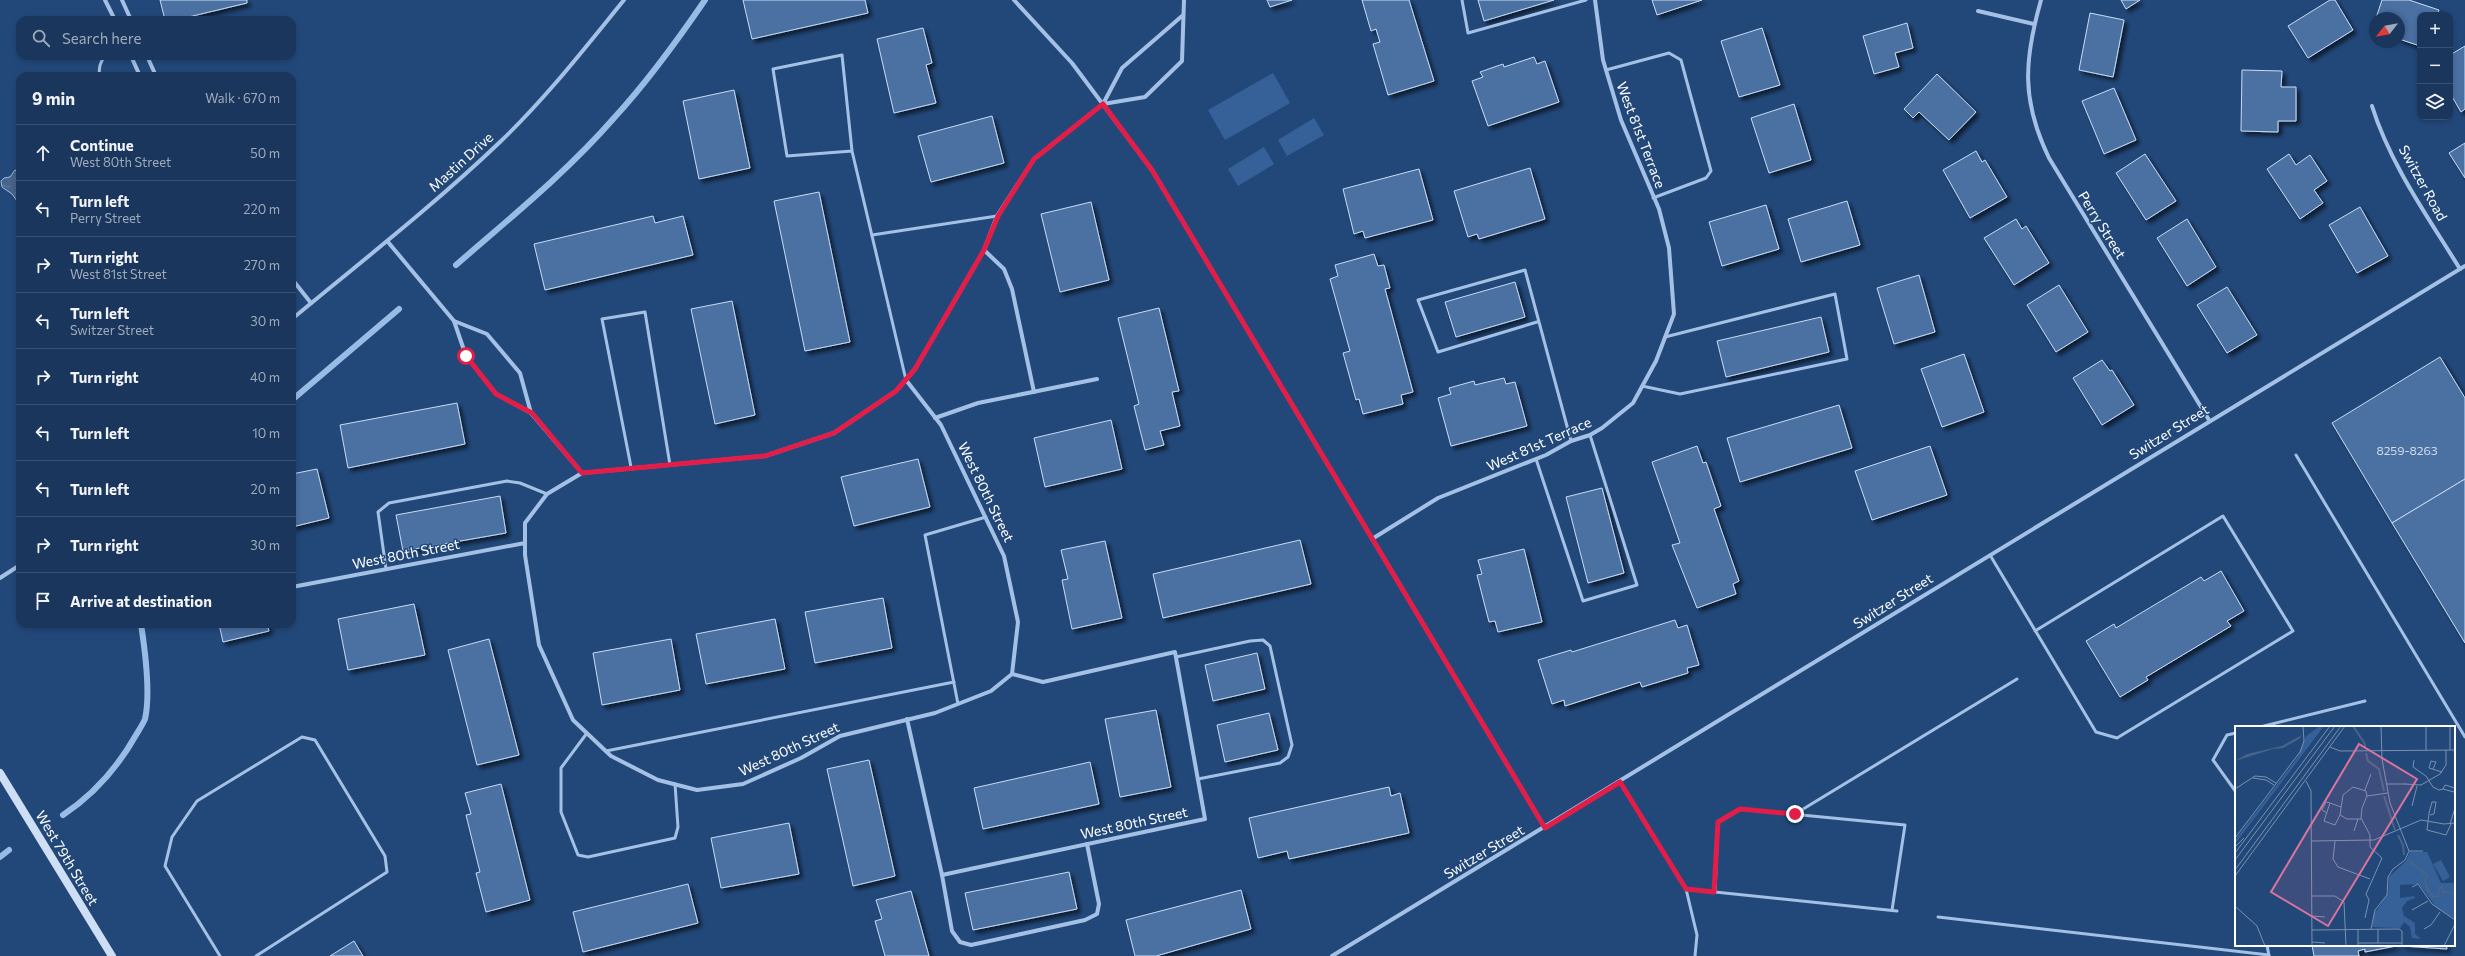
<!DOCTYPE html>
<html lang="en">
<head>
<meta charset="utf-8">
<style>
  :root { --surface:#1a365c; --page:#233e62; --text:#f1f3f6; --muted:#9fabbb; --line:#385072 }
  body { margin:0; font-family:Commissioner,sans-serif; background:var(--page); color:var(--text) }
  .controls { position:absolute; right:12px; top:12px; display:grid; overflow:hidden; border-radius:8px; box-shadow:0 2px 6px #0003 }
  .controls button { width:36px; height:36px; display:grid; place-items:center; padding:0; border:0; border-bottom:1px solid var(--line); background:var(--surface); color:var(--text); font:20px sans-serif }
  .compass { position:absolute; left:2369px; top:12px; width:36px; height:36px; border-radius:50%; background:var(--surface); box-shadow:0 2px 6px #0003; rotate:239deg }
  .stop { position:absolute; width:12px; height:12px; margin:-9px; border:3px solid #e11d48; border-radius:50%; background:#fff }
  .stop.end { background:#e11d48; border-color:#fff; box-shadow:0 1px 4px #0008 }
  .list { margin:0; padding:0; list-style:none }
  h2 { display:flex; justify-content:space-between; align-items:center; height:52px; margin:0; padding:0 16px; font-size:17px }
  h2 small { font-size:13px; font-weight:400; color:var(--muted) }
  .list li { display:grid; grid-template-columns:26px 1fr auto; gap:12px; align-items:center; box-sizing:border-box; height:56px; padding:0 16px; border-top:1px solid var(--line) }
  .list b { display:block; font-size:15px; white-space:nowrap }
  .list p { margin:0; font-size:13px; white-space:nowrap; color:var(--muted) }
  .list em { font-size:13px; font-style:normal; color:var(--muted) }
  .icon { flex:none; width:22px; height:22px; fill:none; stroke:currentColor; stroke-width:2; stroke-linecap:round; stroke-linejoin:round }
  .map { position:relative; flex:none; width:2465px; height:956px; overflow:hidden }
  .search { position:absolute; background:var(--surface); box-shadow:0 2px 6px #0003; left:16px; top:16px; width:280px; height:44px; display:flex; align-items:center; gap:10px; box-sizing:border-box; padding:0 14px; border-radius:12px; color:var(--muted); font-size:15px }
  .panel { position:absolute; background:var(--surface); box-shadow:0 2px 6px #0003; left:16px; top:72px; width:280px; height:556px; border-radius:12px }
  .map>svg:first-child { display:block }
  .pitch { fill:#356198 }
  .water { fill:url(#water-ripples); stroke:#98bce6 }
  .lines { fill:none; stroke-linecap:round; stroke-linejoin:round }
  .stream { stroke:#98bce6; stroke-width:6 }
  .building { fill:#4b71a3; stroke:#c7dbf4; filter:url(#shadow) }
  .lane { stroke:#a4c1e5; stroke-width:3 }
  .street { stroke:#a4c1e5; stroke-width:4 }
  .secondary { stroke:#cedef5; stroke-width:8 }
  .route { stroke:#e11d48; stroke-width:5 }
  .labels { text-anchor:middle; stroke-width:3; stroke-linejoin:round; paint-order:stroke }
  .number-label { font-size:12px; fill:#d2dce8 }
  .street-label { font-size:14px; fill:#fff; stroke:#22487a }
  .inset-river { fill:none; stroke:#486489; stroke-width:2 }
  .inset-road { fill:none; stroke:#7a91af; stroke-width:1 }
  .view { fill:#da749d; fill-opacity:0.15; stroke:#da749d; stroke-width:2 }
  .inset-edge { fill:none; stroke:#fff; stroke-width:2 }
</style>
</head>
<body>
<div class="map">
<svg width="2465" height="956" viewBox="0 0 2465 956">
  <defs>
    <pattern id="water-ripples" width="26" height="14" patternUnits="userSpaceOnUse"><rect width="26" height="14" fill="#486489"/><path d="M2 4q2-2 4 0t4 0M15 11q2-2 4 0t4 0" fill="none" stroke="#637b9b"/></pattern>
    <filter id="shadow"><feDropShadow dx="3.5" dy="3.5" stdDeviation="2" flood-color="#0009"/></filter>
  </defs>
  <rect width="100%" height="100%" fill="#22487a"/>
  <g class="pitch">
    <polygon points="1273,73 1290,103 1225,140 1208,110"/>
    <polygon points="1314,118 1324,135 1287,156 1278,140"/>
    <polygon points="1264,147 1274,164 1238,186 1228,169"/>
  </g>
  <polygon class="water" points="15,170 20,172 20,205 12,194 2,187 1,181 4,178 10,177"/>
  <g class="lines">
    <g class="stream">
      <path d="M456,265C510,218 567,172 614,118C648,81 677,41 705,0"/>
      <polyline points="292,400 399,309"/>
      <path d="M63,815C93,795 118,767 136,735C139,730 143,724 145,719C151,693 145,650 141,624"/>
      <polyline points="0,857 9,850"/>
    </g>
  </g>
  <g class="building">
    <polygon points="160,0 247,0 247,3 176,20 165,20"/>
    <polygon points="743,0 865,0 868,13 752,39"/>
    <polygon points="1267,0 1292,0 1270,7"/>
    <polygon points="1362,0 1409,0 1434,81 1388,95 1373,44 1380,42 1376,29 1371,31"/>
    <polygon points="1478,0 1554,0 1484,21"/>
    <polygon points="1652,0 1702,0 1657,15"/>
    <polygon points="2121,0 2140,0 2126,9"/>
    <polygon points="2330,0 2335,0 2353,30 2308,58 2288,26"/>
    <polygon points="2382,0 2409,0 2439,10 2437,15 2420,15 2420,46 2399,39 2399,18 2376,18"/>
    <polygon points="2090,13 2124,20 2113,77 2079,70"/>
    <polygon points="1907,23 1913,48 1895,53 1899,67 1874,74 1863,36"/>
    <polygon points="923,28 932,63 926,65 936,103 894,113 877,39"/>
    <polygon points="1762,28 1780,85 1739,97 1721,41"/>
    <polygon points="2465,46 2465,109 2461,112 2450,93 2450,55"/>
    <polygon points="1534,57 1537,64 1545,61 1559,102 1488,126 1472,81 1483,77 1480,72 1503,64 1504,67"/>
    <polygon points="2242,70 2282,71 2281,87 2296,87 2296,121 2278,121 2278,132 2241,131"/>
    <polygon points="1937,74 1976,112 1949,140 1919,112 1913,118 1904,109"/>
    <polygon points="2114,88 2136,140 2104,154 2082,101"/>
    <polygon points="734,90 750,168 699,179 683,101"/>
    <polygon points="1794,104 1811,160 1769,173 1751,118"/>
    <polygon points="992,116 1004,163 931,182 918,136"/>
    <polygon points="2465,143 2465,178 2449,153"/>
    <polygon points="1976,151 1982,162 1985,160 2007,197 1970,218 1943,170"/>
    <polygon points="2145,154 2176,201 2146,220 2116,173"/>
    <polygon points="2289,154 2296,165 2310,155 2327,181 2314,190 2323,203 2300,219 2267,169"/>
    <polygon points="1530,168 1545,219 1479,239 1477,234 1468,237 1454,191"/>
    <polygon points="1419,169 1433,220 1365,238 1363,231 1354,234 1343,189"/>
    <polygon points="819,192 850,342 805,351 774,201"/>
    <polygon points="1847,201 1860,245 1801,262 1788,219"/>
    <polygon points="1091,202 1109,280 1060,292 1041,214"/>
    <polygon points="1766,205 1779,249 1722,266 1709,222"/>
    <polygon points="2360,207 2388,256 2357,273 2329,225"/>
    <polygon points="653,216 655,223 683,216 693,255 545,290 534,244"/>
    <polygon points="2016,219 2022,229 2026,226 2049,263 2014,285 1984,238"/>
    <polygon points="2187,219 2216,267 2187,286 2157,238"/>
    <polygon points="1374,254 1378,266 1384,265 1390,288 1385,289 1413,392 1401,395 1403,404 1363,414 1359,399 1356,400 1343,353 1350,351 1330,279 1338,276 1335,265"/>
    <polygon points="1919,275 1935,332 1894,344 1877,288"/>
    <polygon points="1515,282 1525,317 1456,337 1445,302"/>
    <polygon points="2059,285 2088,332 2056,352 2027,305"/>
    <polygon points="2227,287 2257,335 2227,353 2197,305"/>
    <polygon points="732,301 755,415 715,424 691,309"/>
    <polygon points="1159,308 1179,391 1172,392 1180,426 1160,431 1164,445 1145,450 1134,406 1139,404 1118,318"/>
    <polygon points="1821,317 1829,352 1726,377 1717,341"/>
    <polygon points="1964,354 1984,412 1942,427 1921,369"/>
    <polygon points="2440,357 2465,398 2465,479 2392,523 2332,423"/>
    <polygon points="2102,360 2110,371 2112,370 2134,405 2102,425 2073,378"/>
    <polygon points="1504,378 1506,384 1515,382 1527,426 1451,446 1438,398 1451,394 1449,388 1474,381 1475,385"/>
    <polygon points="457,403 465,444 348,468 340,425"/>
    <polygon points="1839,405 1852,448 1740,482 1727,438"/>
    <polygon points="1111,420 1122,469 1045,487 1034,438"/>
    <polygon points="1697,446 1703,463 1706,462 1721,506 1714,509 1739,581 1733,584 1736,594 1697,608 1672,545 1680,543 1652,462"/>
    <polygon points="1930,446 1947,495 1872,520 1855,471"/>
    <polygon points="918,459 930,507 854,526 841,477"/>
    <polygon points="317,469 329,518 292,527 292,474"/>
    <polygon points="2465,479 2465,643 2392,523"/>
    <polygon points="1602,488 1624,573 1588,583 1566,497"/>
    <polygon points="500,496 506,533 403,551 396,515"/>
    <polygon points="1300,540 1311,584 1163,618 1153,574"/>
    <polygon points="1105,541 1122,618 1072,629 1062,580 1068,579 1061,550"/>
    <polygon points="1524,549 1542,622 1498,632 1495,621 1489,622 1477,575 1482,574 1478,560"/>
    <polygon points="2221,571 2244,611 2227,621 2231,626 2146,677 2148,680 2120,697 2086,641 2114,624 2116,628 2201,577 2204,581"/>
    <polygon points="883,598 892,648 815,663 805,612"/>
    <polygon points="414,604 425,655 348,670 338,619"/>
    <polygon points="775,619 785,669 706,684 696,634"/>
    <polygon points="1675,620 1678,628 1687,625 1699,665 1687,668 1688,673 1642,687 1640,682 1565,706 1564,700 1552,704 1538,660 1571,650 1572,652"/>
    <polygon points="219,624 267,624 269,631 223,642"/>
    <polygon points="489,639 519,755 477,765 448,650"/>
    <polygon points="671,639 680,690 602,705 593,653"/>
    <polygon points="1257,653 1265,689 1213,701 1205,665"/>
    <polygon points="1156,710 1171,787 1120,797 1105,719"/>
    <polygon points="1269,713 1278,750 1225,762 1217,725"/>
    <polygon points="869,760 895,876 853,886 827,769"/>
    <polygon points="1090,762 1099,804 983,829 974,788"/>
    <polygon points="501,784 530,900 486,912 476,873 480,872 466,815 471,814 465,793"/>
    <polygon points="1389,787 1391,796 1400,793 1409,833 1289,859 1287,851 1258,858 1249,818"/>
    <polygon points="789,823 799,874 721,888 711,838"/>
    <polygon points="1069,872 1077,909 973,930 965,893"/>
    <polygon points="688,884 698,923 583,952 573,912"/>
    <polygon points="1241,890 1251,929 1156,956 1135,956 1126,920"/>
    <polygon points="911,891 929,956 885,956 875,921 882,919 876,900"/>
    <polygon points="354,941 363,956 330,956"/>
    <polygon points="2312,945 2396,945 2396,946 2365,952 2365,949 2358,951 2359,956 2314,956"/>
    <polygon points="2402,945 2446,945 2447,949 2402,946"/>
  </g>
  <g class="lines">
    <g class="lane">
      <polyline points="1462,0 1468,33 1586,0"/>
      <polyline points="1606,70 1669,53 1681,60 1711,171 1706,178 1653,198"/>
      <path d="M100,76C98,68 100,62 105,56"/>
      <polyline points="852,151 842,55 773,69 787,156 852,151 906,380"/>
      <polyline points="872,235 997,216"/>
      <polyline points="1537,322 1438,352 1418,300 1525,270 1571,441"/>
      <polyline points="1642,386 1680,394 1847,359 1835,294 1665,337"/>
      <polyline points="2296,455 2465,737"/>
      <polyline points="1536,459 1583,601 1637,585 1590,435"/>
      <polyline points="631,467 602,319 645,312 670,465"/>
      <polyline points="1990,555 2096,732 2117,738 2293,631 2223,516 2035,631"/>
      <polyline points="386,569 378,512 389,503 507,481 520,483 547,494"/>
      <polyline points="1176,657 1250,641 1263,640 1270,646 1292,745 1288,757 1280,763 1198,779"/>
      <polyline points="958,704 925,535 986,517"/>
      <polyline points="2260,727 2365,701"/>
      <polyline points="587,733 561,768 561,812 578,855 588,857 675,838 678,827 675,784"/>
      <polyline points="2236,733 2227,735 2213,760 2236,792"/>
      <polyline points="606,751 954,682"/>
      <polyline points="1620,782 1686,889 1697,935 1695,956"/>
      <polyline points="1795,814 2017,679"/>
      <polyline points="1686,889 1897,911"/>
      <polyline points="1715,892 1718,822 1740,809 1905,825 1892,910"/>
      <polyline points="1938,917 2269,955"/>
      <polyline points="2267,945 2269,956"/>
      <polyline points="220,956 165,866 172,837 197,801 302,737 315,740 385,856 387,872 256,956"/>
    </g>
    <g class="street">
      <polyline points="105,0 115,20"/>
      <polyline points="122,0 131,20"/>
      <polyline points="1014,0 1072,63 1152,170 1545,828"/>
      <path d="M2041,0C2024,60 2021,100 2049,158L2209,420"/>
      <polyline points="1978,11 2034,24"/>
      <polyline points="131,56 140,76"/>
      <polyline points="147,56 156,76"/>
      <polyline points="1103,104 1145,97 1182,61 1184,0"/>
      <path d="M2372,106C2390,164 2428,217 2460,269"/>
      <polyline points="388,242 454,321 466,356 496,394 531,413 582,473"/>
      <polyline points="984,250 1004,269 1012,289 1034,392"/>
      <polyline points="292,279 311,303"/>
      <path d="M292,319C362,261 434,205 500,142C546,98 584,49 624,0"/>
      <polyline points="454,321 487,334 520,373 531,413"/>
      <polyline points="906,380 941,425 1004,556 1018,622 1012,674 991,691 935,713 840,736 801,758 743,784 697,790 658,780 611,756 573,720 539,645 525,555 525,523 547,494 582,473 765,456 834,433 896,391 915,369 984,250 997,216 1034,159 1103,104 1122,68 1182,16"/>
      <polyline points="935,418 978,403 1097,379"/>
      <polyline points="1372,539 1438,498 1546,455 1571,441 1590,435 1602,428 1633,403 1656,361 1674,314 1669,248 1659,209 1621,120 1603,60 1595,0"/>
      <polyline points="0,578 20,565"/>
      <polyline points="292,587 525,543"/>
      <polyline points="907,719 942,875 1205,819 1175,652 1043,682 1012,674"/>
      <polyline points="942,875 952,931 960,942 971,945 1085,920 1097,914 1099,904 1087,844"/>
      <polyline points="1332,956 2465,266"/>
    </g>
    <polyline class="secondary" points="0,773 112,956"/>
  </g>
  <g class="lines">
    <polyline class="route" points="466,356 496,394 532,413 582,473 765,456 834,433 896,391 915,369 984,250 998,216 1034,159 1103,104 1152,170 1545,828 1620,782 1686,889 1714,892 1718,822 1740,809 1795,814"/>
  </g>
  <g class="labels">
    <g class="number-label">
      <text x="2407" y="455">8259-8263</text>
    </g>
    <g class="street-label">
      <text transform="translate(1641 135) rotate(69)" y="5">West 81st Terrace</text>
      <text transform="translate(461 162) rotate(-42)" y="5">Mastin Drive</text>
      <text transform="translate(2423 183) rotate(61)" y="5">Switzer Road</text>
      <text transform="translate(2102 225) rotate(58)" y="5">Perry Street</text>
      <text transform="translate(2169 432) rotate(-32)" y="5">Switzer Street</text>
      <text transform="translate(1539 444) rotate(-24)" y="5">West 81st Terrace</text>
      <text transform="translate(986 492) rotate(64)" y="5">West 80th Street</text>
      <text transform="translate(406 554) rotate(-11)" y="5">West 80th Street</text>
      <text transform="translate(1893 601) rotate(-32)" y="5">Switzer Street</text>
      <text transform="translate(789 749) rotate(-25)" y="5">West 80th Street</text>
      <text transform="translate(1134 823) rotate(-12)" y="5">West 80th Street</text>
      <text transform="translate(1484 852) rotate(-31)" y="5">Switzer Street</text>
      <text transform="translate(67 858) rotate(59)" y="5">West 79th Street</text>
    </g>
  </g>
  <g transform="translate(2235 726)">
    <rect width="220" height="220" fill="#22487a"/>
    <path d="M85,0H89L0,118V114L63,31L71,10Z" fill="#356198"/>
    <path d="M175,126H192L206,157H220V193L202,182L184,158L165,159V172L179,170L180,172L172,175L167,182L169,190L180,197V208L186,213L177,212L175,201L169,196L165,202L137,201L139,188L153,168L154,151L171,135Z" fill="#356198"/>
    <path d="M206,134L215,151L208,155L198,138Z" fill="#356198"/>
    <path d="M67,9L64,13L48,22L38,23L0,35L12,28L47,20Z" fill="#486489"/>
    <path class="inset-river" d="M118,0L130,18V22M131,27L133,35L144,43L149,65M149,70L160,104M163,109L168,119L169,129M174,135L193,150L190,154L192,162L198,171L203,170L204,162L207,161L208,166L220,167"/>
    <path class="inset-road" d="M191,0V24M95,21L105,25L220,24M215,24V0M179,34L178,41L191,50L198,61L204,64L208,63M198,43L201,36L196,35L194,42L207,46M18,52L31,54L39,59M71,55L76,65L77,220M152,58H171M170,58L186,59L205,48L211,39V24M0,63L20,50L31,51L41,57M208,63L210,59L220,62M208,63L219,66L220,63M130,64L136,48M132,70L153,67M177,80L182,60M92,87L87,84L91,76L95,77M105,89L100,99L89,95L95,77L106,81M195,89L199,88L201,76H197L194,87L192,104L211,109L216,98M126,93H112L105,89L108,69L118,61L131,65L132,70M215,98L220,82M119,105L123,93M0,112L65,26L69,15L68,0M76,115L139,114L186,94L209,98L220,97M100,115L98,133L103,141L135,153M0,121L9,112M174,125H188M0,127L95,0M0,134L100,0M0,144L106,0M0,150L110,0M177,161L183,158L197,178L220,194M77,170H100L109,176L111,220M0,180L22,200L30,220M177,184L193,175M77,190L90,191M130,192L134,174L131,168L147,132L135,121V109L126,92L127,82L132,70M123,203V220M136,203L140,184L152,169L153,151L158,143L170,134L174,125L155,77L147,33L146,0M143,203V217M189,203L196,199L205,186M77,204L164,203L167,205V220M77,216L90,217M123,217H167M209,220L220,198"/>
    <path class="view" d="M124,18L182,53L93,200L36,166Z"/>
    <rect width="220" height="220" class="inset-edge"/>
  </g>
</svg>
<div class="controls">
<button>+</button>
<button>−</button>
<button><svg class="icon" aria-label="layers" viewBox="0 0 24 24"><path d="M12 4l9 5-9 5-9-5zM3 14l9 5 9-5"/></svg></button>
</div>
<svg class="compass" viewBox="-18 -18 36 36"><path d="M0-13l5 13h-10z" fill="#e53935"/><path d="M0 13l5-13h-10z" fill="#9fabbb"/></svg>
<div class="stop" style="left:466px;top:356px"></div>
<div class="stop end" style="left:1795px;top:814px"></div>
<div class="search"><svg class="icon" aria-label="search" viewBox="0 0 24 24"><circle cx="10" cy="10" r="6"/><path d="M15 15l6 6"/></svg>Search here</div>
<section class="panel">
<h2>9 min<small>Walk · 670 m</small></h2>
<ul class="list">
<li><svg class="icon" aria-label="ahead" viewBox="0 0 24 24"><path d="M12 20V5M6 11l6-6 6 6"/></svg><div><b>Continue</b><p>West 80th Street</p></div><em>50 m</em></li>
<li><svg class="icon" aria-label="left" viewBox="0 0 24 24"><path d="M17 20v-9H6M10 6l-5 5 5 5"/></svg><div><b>Turn left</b><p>Perry Street</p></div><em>220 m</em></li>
<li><svg class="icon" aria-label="right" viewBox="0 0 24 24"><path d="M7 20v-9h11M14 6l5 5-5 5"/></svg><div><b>Turn right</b><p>West 81st Street</p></div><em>270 m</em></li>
<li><svg class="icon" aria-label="left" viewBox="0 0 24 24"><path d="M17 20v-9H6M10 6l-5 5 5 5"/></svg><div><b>Turn left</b><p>Switzer Street</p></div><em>30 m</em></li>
<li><svg class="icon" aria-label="right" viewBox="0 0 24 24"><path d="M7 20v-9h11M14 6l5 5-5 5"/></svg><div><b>Turn right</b></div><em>40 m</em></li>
<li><svg class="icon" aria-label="left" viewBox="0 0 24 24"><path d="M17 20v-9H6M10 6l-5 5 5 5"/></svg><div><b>Turn left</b></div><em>10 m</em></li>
<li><svg class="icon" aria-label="left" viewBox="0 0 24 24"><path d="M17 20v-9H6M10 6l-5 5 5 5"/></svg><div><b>Turn left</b></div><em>20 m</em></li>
<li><svg class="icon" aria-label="right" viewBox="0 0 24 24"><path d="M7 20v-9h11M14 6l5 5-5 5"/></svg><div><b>Turn right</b></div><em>30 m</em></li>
<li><svg class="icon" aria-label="arrive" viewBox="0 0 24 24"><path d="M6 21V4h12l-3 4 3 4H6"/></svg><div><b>Arrive at destination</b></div></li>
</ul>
</section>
</div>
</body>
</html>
